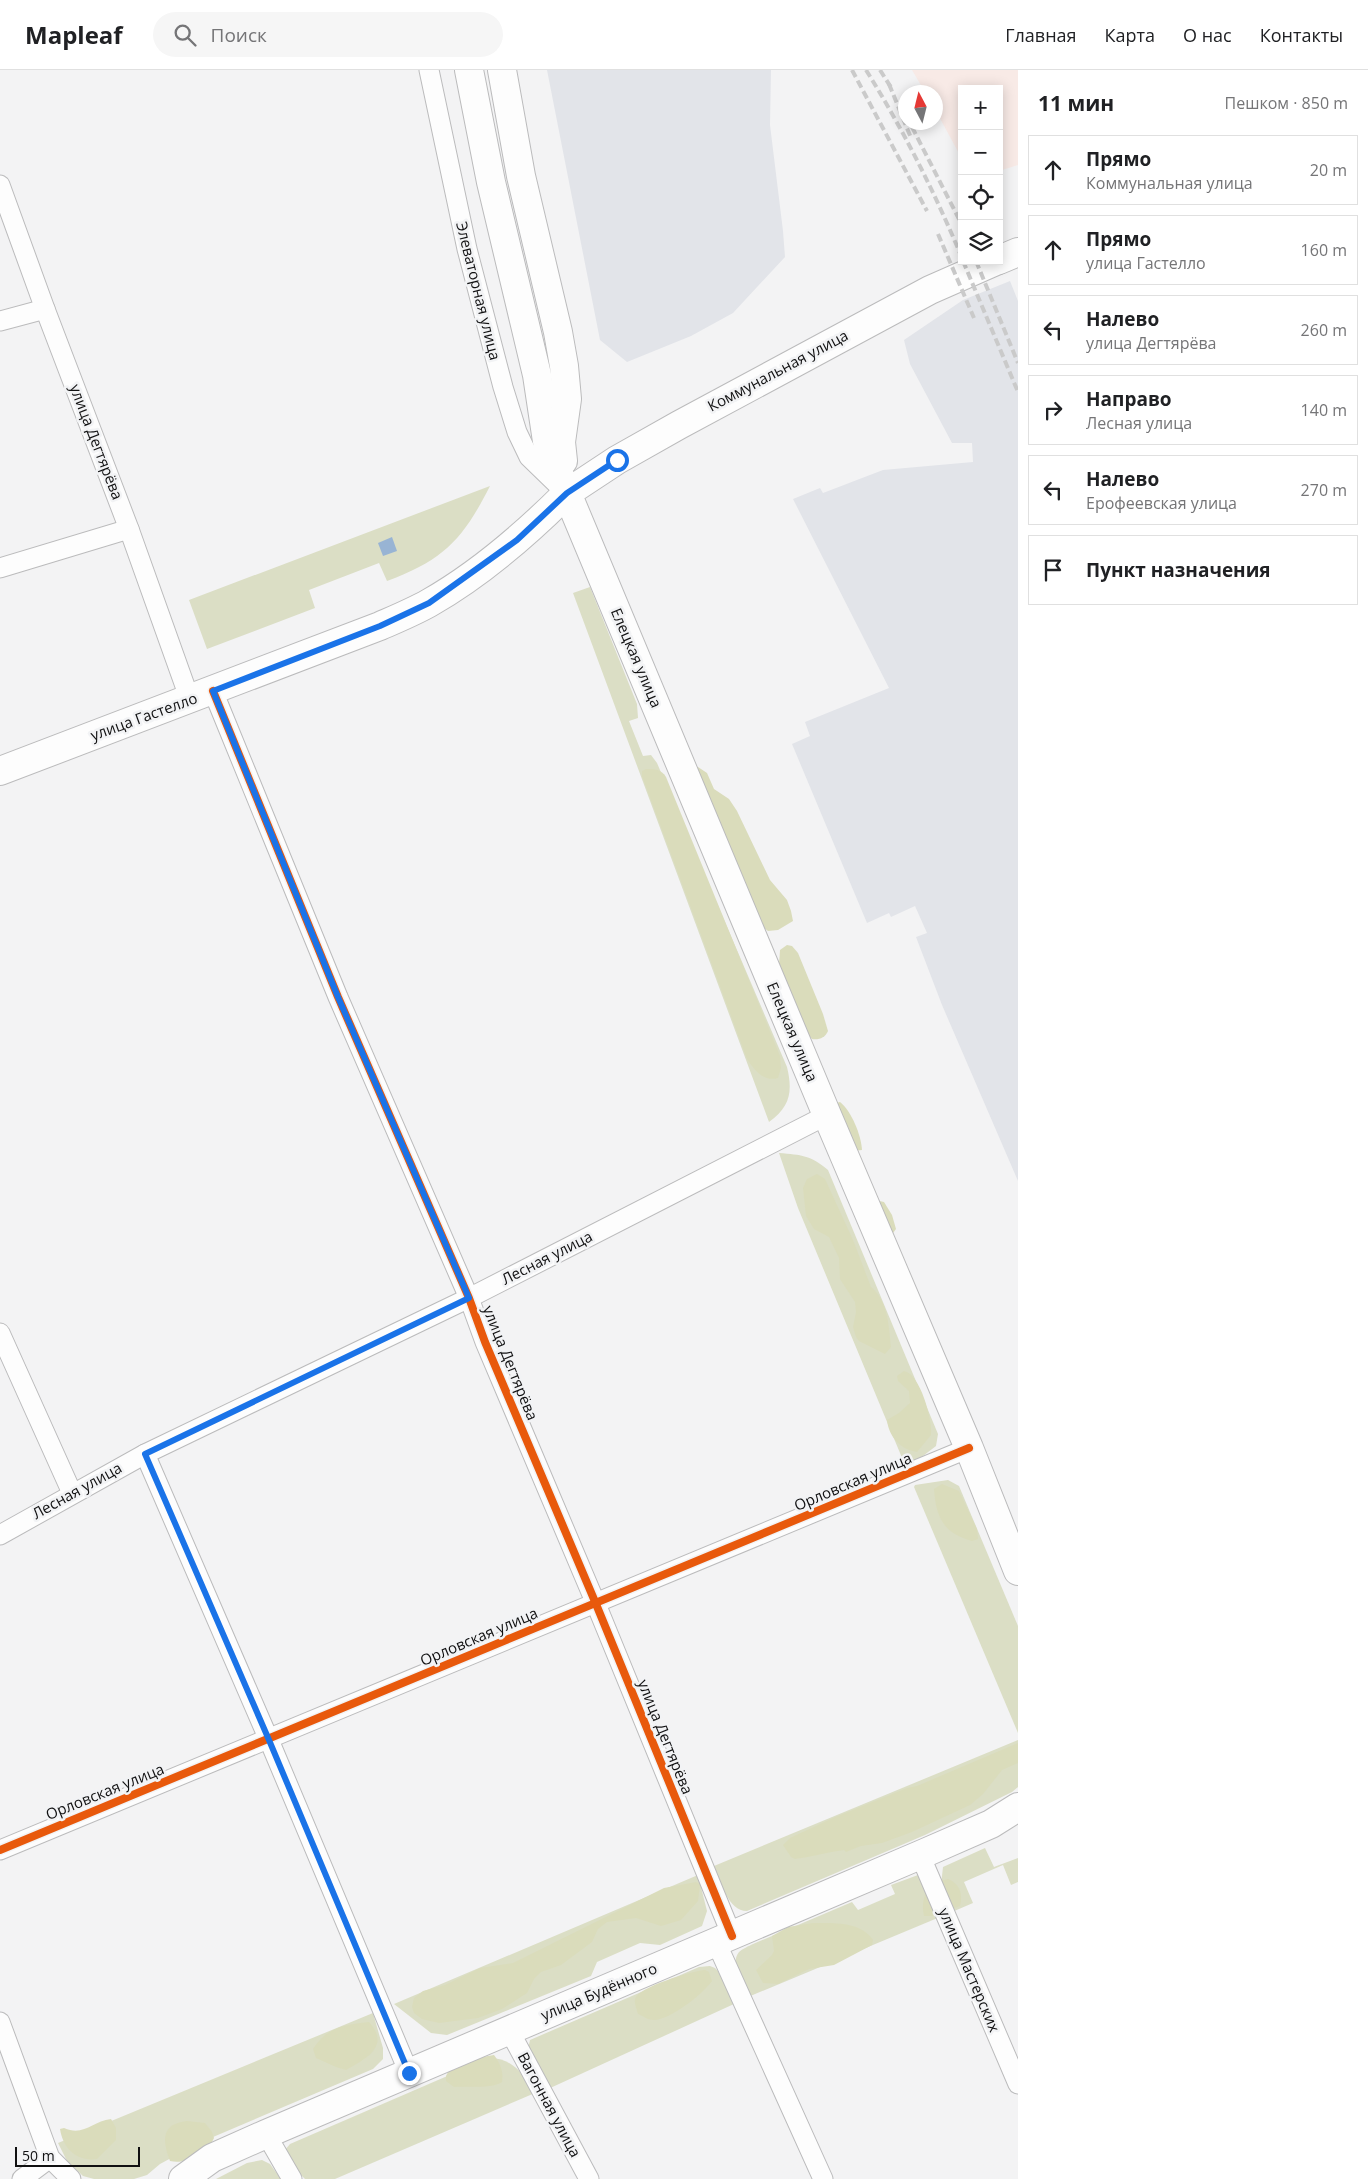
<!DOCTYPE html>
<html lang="ru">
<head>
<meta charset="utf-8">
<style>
  :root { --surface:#fff; --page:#f6f6f6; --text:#202124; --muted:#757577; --line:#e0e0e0 }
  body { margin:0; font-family:"Open Sans",sans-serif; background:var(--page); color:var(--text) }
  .controls { position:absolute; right:15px; top:15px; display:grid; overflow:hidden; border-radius:0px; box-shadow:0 2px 12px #0003 }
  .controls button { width:45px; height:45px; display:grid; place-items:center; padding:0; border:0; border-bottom:1px solid var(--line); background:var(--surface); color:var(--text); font:25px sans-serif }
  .compass { position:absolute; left:898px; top:15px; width:45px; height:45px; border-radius:50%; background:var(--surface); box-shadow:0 2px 12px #0003; rotate:353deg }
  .scale { position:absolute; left:15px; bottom:12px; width:125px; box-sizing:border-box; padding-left:5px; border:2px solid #101011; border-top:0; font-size:14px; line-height:18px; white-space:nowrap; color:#101011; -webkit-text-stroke:4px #f2f3f5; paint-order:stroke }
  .stop { position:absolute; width:15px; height:15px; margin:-11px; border:4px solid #1a73e8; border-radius:50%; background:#fff }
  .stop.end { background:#1a73e8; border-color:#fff; box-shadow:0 1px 5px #0008 }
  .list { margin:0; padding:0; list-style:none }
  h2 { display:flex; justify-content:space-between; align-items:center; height:65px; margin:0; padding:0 20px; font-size:21px }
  h2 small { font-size:16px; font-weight:400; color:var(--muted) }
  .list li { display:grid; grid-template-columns:32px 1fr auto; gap:15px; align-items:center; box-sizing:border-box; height:70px; margin:0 10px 10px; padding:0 10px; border:1px solid var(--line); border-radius:0px }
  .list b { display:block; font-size:19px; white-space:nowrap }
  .list p { margin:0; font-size:16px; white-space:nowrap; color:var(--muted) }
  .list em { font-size:16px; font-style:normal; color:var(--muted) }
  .icon { flex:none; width:28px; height:28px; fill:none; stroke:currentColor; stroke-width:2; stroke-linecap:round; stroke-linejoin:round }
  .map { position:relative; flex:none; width:1018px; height:2109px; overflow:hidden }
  header { display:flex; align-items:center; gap:30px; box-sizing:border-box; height:70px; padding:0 25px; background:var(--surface); border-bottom:1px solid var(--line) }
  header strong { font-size:24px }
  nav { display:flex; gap:28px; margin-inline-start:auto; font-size:18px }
  .search { width:350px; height:45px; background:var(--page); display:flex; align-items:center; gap:12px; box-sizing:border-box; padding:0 18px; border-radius:28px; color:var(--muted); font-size:19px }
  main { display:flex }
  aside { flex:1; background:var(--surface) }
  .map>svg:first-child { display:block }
  .built { fill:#e2e4e9 }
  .industrial { fill:#f8eae6 }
  .green { fill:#dbdec5 }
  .forest { fill:#dadcbb }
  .water { fill:#98b4d4 }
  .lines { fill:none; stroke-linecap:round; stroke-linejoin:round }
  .street-casing { stroke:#bbbbbc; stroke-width:21 }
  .secondary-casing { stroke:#bbbbbc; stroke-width:30 }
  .primary-casing { stroke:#bbbbbc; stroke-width:30 }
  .street { stroke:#fdfdfd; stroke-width:19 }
  .secondary { stroke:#fdfdfd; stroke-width:28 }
  .primary { stroke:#fdfdfd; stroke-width:28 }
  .rail { stroke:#cacaca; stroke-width:4; stroke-dasharray:8 4; stroke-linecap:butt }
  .cycleway-casing { stroke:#f2f3f5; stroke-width:11 }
  .cycleway { stroke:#e8590c; stroke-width:8 }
  .route { stroke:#1a73e8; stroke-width:6 }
  .labels { text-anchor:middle; stroke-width:5; stroke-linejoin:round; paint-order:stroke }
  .street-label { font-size:15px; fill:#101011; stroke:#f2f3f5 }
</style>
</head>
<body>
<header>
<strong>Mapleaf</strong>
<div class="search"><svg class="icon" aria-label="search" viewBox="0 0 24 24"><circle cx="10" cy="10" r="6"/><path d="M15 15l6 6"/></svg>Поиск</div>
<nav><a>Главная</a><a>Карта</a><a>О нас</a><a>Контакты</a></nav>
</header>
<main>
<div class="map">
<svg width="1018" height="2109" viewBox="0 0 1018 2109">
  <rect width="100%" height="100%" fill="#f3f3f4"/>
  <g class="built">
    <polygon points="547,0 771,0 770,55 783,161 785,187 733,243 691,266 627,292 600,270"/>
    <polygon points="1010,211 1018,231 1018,1111 942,935 916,867 927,863 915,836 891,847 889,843 867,853 792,674 810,666 805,652 889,618 793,429 820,418 823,423 883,400 973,392 972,373 952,373 910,294 904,270 963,230"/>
  </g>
  <polygon class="industrial" points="912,0 1018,0 1018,95 999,101 999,19 962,19 962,89 936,41 936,22 925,22"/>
  <g class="green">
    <path d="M490,416C463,469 444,490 387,511L379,493L309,520L315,538L207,579L189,530Z"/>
    <path d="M590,517L637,634L638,648L629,651L643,686L651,685L657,693L787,997C793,1022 790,1037 769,1052L573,523Z"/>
    <path d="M779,1083C802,1085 810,1085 828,1100L938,1364L936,1376L919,1389L905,1395L798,1138Z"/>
    <polygon points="948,1410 959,1416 1018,1556 1018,1663 914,1417 915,1415"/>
    <path d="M1018,1670V1717L1012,1722L925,1765L747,1841C728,1841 721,1812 714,1796Z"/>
    <polygon points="985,1778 994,1797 1018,1788 1018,1812 1011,1815 1003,1795 964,1812 973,1833 952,1842 941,1815 943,1797"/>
    <polygon points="698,1805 707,1841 702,1856 660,1875 640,1873 597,1892 591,1906 447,1965 431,1963 394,1934"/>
    <path d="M918,1805L924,1809L940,1847L748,1927C743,1917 729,1894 739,1882C742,1879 749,1876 753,1874L852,1832L858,1840L895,1824L891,1815Z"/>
    <polygon points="710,1896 715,1898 718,1901 734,1934 548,2019 528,1979 530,1970 699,1897"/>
    <polygon points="373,1943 383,1978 383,1989 373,1999 199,2073 160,2094 147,2105 134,2109 94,2109 83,2106 67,2091 58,2073"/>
    <path d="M489,1988C511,1987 525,2005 535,2023L335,2109H305L293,2097L284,2081L290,2074Z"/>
    <polygon points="262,2090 270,2094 281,2109 216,2109 247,2093"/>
  </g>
  <g class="forest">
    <polygon points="698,697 707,703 714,719 729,729 737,741 770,810 787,830 791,841 793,851 778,860 768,861 764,858 695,706 695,701"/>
    <path d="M646,699C655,699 661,699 666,707L780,986L781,998L778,1008C764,1012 755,1001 747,989L642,706V701Z"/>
    <path d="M787,875L792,876L798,883L823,944L828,961C825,968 819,970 812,969L806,962L779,895L780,880Z"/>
    <path d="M840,1032C852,1042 861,1065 862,1080L852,1081L836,1033Z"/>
    <path d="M817,1104L825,1109L853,1170L871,1217C888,1231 889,1257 891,1277L885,1284L859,1271L856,1267L853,1257L856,1242L855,1232L840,1209L839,1188L829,1167L814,1159L806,1146L803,1118L807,1109Z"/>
    <polygon points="875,1130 884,1132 892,1145 896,1159 893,1163 889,1162"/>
    <path d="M904,1301C920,1303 933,1351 931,1365L917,1382C900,1379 889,1367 887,1350L899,1343L910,1333L909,1321L898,1311L897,1306Z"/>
    <path d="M942,1414L959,1421L977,1459L978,1469L972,1471C943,1463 936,1447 934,1419Z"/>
    <path d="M1018,1673V1693L1002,1700L983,1724L970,1735L912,1762L882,1773L861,1776L846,1782L844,1780C827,1782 812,1787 795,1789L791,1787L783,1775L790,1768L833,1748L907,1718L917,1716Z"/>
    <path d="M948,1809C960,1814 963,1824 960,1836L933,1846H924C921,1832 924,1824 933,1813Z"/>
    <polygon points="696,1812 700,1814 698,1831 681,1850 661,1856 636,1848 607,1852 598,1859 592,1872 561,1895 541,1902 534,1909 527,1923 502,1939 478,1948 439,1953 422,1949 414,1943 412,1937 414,1928 423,1921 445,1915 480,1898 513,1893 664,1818"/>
    <path d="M813,1853C832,1853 861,1851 873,1870L872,1875L834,1895L809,1899L778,1914L763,1913L756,1900L772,1885L774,1881L772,1866L788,1857Z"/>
    <path d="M705,1900L709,1902L712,1911C703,1924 669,1951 653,1950C648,1950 643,1946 638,1944C637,1940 634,1933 635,1929C638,1917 692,1901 705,1900Z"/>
    <path d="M369,1952C391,1976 366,1989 346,2000L336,1997L316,1988L313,1979C327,1957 344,1955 369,1952Z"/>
    <path d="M494,1985C500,1993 504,2002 502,2012C492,2019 467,2016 454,2017L446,2011V2006C453,1990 479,1988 494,1985Z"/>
    <path d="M111,2049L116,2058V2070L97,2089C76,2092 63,2078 60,2059L64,2058C84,2067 92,2051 111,2049Z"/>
    <path d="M187,2051L205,2053L212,2062L214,2068C207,2083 186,2095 170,2091C162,2070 161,2054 187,2051Z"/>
  </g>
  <polygon class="water" points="392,467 397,481 383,486 378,473"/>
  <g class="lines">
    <defs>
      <g id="street">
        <polyline points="429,0 467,179 503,317 517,362 529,387 562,419"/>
        <polyline points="0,115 45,239 129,459 190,630"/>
        <polyline points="0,251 45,239"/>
        <polyline points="0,498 129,459"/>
        <polyline points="213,621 338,927 469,1228 485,1272 596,1534 732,1866"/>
        <polyline points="0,1263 72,1423"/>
        <polyline points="145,1384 269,1670 409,2003"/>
        <polyline points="0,1465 145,1384 469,1228 827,1045"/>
        <polyline points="0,1780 969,1378"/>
        <polyline points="920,1785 1018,2014"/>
        <polyline points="716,1872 823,2109"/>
        <polyline points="0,1952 50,2088 71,2109"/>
        <polyline points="509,1960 589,2109"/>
        <polyline points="266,2064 292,2109"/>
        <polyline points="22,2109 50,2088"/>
      </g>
      <g id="secondary">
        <polyline points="999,190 1018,182"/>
        <polyline points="996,191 930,220 679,355 617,390 567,423 827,1045 969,1378 1018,1501"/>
        <polyline points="183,2109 212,2088 266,2064 920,1785 991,1754 1018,1737"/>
      </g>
      <g id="primary">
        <polyline points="469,0 491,112 537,305 548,378 567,423"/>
        <polyline points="502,0 521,106 558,262 564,296 567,329 561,372 563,391"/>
        <path d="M0,701L380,556C396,549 413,542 429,533C480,504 526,464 567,423"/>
      </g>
    </defs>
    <use href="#street" class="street-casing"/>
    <use href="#secondary" class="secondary-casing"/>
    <use href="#primary" class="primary-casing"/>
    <use href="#street" class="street"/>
    <use href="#secondary" class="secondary"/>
    <use href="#primary" class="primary"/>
    <g class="rail">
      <polyline points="852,0 927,141"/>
      <path d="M866,0C903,59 935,123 962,188"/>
      <polyline points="880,0 892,19"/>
      <polyline points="889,14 911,68"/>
      <polyline points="912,57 962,155"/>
      <polyline points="938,164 974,248"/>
      <polyline points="963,191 1018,322"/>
      <polyline points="976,191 1018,293"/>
    </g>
    <defs>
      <g id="cycleway">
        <polyline points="213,621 338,927 469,1228 485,1272 596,1534 732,1866"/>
        <polyline points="0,1780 969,1378"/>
      </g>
    </defs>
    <use href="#cycleway" class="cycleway-casing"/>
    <use href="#cycleway" class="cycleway"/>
  </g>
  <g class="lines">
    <polyline class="route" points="409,2003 269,1670 145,1384 469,1228 338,927 213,621 380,556 429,533 517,470 567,423 617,390"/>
  </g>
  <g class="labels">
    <g class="street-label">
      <text transform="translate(478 221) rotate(76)" y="5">Элеваторная улица</text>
      <text transform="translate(778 301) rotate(-28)" y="5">Коммунальная улица</text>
      <text transform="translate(96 372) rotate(69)" y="5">улица Дегтярёва</text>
      <text transform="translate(636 588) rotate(67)" y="5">Елецкая улица</text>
      <text transform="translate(144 647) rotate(-20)" y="5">улица Гастелло</text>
      <text transform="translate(792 962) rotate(67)" y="5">Елецкая улица</text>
      <text transform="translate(547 1188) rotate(-27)" y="5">Лесная улица</text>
      <text transform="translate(510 1293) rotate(68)" y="5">улица Дегтярёва</text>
      <text transform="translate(853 1412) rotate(-23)" y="5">Орловская улица</text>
      <text transform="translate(77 1421) rotate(-29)" y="5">Лесная улица</text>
      <text transform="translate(479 1567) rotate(-23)" y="5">Орловская улица</text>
      <text transform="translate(665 1667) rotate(68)" y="5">улица Дегтярёва</text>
      <text transform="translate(105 1722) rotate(-22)" y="5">Орловская улица</text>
      <text transform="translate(969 1900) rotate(67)" y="5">улица Мастерских</text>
      <text transform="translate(599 1922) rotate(-23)" y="5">улица Будённого</text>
      <text transform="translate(549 2035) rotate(62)" y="5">Вагонная улица</text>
    </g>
  </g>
</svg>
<div class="controls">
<button>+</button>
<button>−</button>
<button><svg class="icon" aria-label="locate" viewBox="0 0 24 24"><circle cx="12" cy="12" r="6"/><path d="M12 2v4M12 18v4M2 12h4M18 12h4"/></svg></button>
<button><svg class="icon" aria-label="layers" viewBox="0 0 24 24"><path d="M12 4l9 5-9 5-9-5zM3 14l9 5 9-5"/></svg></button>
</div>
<svg class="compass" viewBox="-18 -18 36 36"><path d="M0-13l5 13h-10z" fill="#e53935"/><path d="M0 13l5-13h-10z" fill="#757577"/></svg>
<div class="scale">50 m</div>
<div class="stop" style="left:617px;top:390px"></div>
<div class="stop end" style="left:409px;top:2003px"></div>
</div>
<aside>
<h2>11 мин<small>Пешком · 850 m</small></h2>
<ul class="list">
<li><svg class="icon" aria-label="ahead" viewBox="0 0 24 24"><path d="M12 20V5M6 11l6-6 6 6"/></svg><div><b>Прямо</b><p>Коммунальная улица</p></div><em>20 m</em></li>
<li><svg class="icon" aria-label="ahead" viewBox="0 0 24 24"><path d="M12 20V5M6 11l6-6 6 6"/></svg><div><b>Прямо</b><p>улица Гастелло</p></div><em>160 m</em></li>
<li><svg class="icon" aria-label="left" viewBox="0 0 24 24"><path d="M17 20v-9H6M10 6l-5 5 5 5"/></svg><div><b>Налево</b><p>улица Дегтярёва</p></div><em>260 m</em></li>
<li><svg class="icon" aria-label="right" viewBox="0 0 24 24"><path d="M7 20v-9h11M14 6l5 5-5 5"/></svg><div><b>Направо</b><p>Лесная улица</p></div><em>140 m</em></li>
<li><svg class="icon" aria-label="left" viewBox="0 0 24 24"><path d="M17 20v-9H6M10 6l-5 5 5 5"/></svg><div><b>Налево</b><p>Ерофеевская улица</p></div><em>270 m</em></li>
<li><svg class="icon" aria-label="arrive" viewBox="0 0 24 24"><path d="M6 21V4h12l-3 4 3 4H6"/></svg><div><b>Пункт назначения</b></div></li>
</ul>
</aside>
</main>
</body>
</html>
